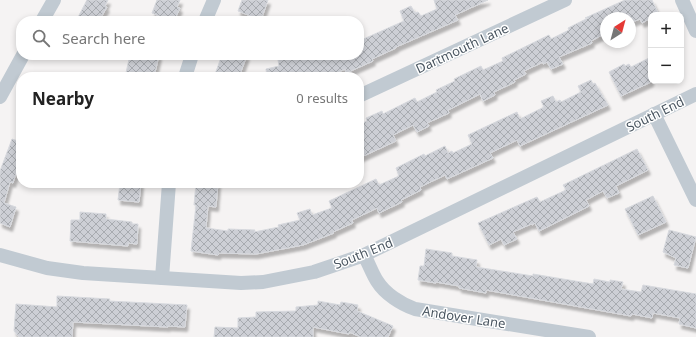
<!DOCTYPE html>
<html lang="en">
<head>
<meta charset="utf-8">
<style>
  :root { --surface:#fff; --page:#f2f2f2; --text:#222; --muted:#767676; --line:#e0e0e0 }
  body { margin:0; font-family:"Noto Sans",sans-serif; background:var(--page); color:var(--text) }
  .controls { position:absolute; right:12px; top:12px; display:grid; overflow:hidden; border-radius:8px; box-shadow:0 2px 6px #0003 }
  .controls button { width:36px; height:36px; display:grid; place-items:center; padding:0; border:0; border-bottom:1px solid var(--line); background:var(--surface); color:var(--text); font:20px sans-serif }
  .compass { position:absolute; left:600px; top:12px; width:36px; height:36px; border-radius:50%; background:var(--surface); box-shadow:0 2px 6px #0003; rotate:36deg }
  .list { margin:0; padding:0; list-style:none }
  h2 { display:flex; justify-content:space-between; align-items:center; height:52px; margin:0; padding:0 16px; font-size:17px }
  h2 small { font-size:13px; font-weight:400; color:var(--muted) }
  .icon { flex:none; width:22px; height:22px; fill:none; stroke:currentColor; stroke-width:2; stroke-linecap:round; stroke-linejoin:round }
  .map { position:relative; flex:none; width:696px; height:337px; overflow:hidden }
  .search { position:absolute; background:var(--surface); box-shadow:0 2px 6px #0003; left:16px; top:16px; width:348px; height:44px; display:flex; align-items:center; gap:10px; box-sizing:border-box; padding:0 14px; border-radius:16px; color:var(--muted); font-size:15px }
  .panel { position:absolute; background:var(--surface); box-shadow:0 2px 6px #0003; left:16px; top:72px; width:348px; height:116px; border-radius:16px }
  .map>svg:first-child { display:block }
  .building { fill:url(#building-cross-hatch); stroke:#d7d9de; filter:url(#shadow) }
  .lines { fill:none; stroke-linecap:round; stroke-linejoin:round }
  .minor { stroke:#c1cad2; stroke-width:14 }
  .labels { text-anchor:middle; stroke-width:3; stroke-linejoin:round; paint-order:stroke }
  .street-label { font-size:13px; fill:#4a5661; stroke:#fff }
</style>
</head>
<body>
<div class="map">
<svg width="696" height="337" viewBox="0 0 696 337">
  <defs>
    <pattern id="building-cross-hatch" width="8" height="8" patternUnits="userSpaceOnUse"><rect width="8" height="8" fill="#cdcfd5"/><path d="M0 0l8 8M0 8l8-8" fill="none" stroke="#a8abb0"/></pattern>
    <filter id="shadow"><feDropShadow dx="2.5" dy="4.5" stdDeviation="1" flood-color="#0004"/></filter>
  </defs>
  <rect width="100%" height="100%" fill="#f5f3f3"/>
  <g class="building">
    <polygon points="87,0 108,0 105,6 107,7 99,21 76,21"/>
    <polygon points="157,0 180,0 177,7 180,8 174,21 171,21 152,13"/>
    <polygon points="242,0 268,0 261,20 238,11"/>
    <polygon points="434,0 488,0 455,15 458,20 396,47 396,48 372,59 373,61 346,73 345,69 328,77 267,77 266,69 279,66 278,60 303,55 359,55 359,41 404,21 400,11 411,6 415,13 418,12 421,16 437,9"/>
    <polygon points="625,0 652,0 659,15 651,15 651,18 642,23 640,19 632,22 630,18 606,18 606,33 591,41 592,43 559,57 563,64 551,69 547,62 543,64 543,62 524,71 526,74 514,80 515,82 494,92 495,95 483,101 480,94 448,110 449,113 427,123 429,126 417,132 413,125 393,135 396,141 359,158 359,125 367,121 366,118 382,111 383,114 415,98 417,102 437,92 436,90 455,81 454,79 481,66 483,70 503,61 502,58 549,35 551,39 569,30 568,28 588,18 585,18"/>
    <polygon points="130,55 159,55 154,77 125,77"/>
    <polygon points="222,55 247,55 239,77 214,77"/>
    <polygon points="651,57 651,82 621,96 609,72 624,64 625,66 629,64 631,67"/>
    <polygon points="591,80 593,84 595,83 608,105 520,146 517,140 490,153 493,158 447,179 445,175 420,187 421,190 401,200 402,202 379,213 377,208 352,220 353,223 333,232 334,233 303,245 256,254 219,253 218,255 191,251 196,205 194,205 196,183 218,183 216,207 208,206 206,228 228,231 228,229 255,230 254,232 279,227 278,225 300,220 297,213 310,209 312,215 332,208 329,201 376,179 379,185 399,176 396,168 424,154 425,156 445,146 448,153 452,151 453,153 472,144 468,135 517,112 520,119 544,107 541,101 553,96 556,102 560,100 561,102 581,92 578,86"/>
    <polygon points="12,139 21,142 21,157 13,183 10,182 4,203 16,207 10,227 0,223 0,171"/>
    <polygon points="637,149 648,170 616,186 619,193 607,198 603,191 586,200 589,206 539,231 535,223 532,225 531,224 513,232 517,239 504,245 501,239 489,245 478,223 537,197 540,202 566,190 563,185"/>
    <polygon points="120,183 141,183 139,202 118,200"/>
    <polygon points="653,196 666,222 638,235 625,209"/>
    <polygon points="80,212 106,214 106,219 132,222 132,224 138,224 137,244 128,243 128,246 70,241 71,220 80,220"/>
    <polygon points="669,230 696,237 688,268 674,265 676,258 663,252"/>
    <polygon points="426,249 452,253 452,256 477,260 476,267 533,276 533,274 593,284 594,279 610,282 610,280 623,282 621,289 641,292 643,285 696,294 696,328 679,324 680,318 653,313 652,318 632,314 631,316 486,290 486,293 459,288 459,286 436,282 436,283 418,280 420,266 424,266"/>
    <polygon points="57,296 110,299 109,301 187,305 185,327 168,326 168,327 73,322 72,337 19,337 14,331 16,304 57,307"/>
    <polygon points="318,301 340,305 341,302 358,305 357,311 393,326 388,337 361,337 349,332 349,334 313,327 313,337 214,337 215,327 238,328 238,318 256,317 256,312 296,311 296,307 318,305"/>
  </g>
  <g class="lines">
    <g class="minor">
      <polyline points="682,0 696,31"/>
      <polyline points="42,21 54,0"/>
      <polyline points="205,21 214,0"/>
      <polyline points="185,77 192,55"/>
      <polyline points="359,96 565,0"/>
      <polyline points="0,97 23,55"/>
      <polyline points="654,114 696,200"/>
      <polyline points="0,255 47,268 83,273 241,283 263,282 314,272 364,255 696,94"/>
      <path d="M364,255C369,264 372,273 377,281C385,294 401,304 415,309L589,337"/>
      <polyline points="162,278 169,183"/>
    </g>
  </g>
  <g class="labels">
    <g class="street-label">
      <text transform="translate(462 48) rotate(-25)" y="5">Dartmouth Lane</text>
      <text transform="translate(655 114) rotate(-26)" y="5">South End</text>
      <text transform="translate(363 253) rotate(-22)" y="5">South End</text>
      <text transform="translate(464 317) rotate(9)" y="5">Andover Lane</text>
    </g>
  </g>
</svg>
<div class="controls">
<button>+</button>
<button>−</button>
</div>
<svg class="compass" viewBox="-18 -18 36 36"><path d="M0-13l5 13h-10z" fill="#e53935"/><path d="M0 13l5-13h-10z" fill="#767676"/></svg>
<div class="search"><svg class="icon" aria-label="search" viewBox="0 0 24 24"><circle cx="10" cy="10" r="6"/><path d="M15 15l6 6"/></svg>Search here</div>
<section class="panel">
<h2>Nearby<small>0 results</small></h2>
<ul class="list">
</ul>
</section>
</div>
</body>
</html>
